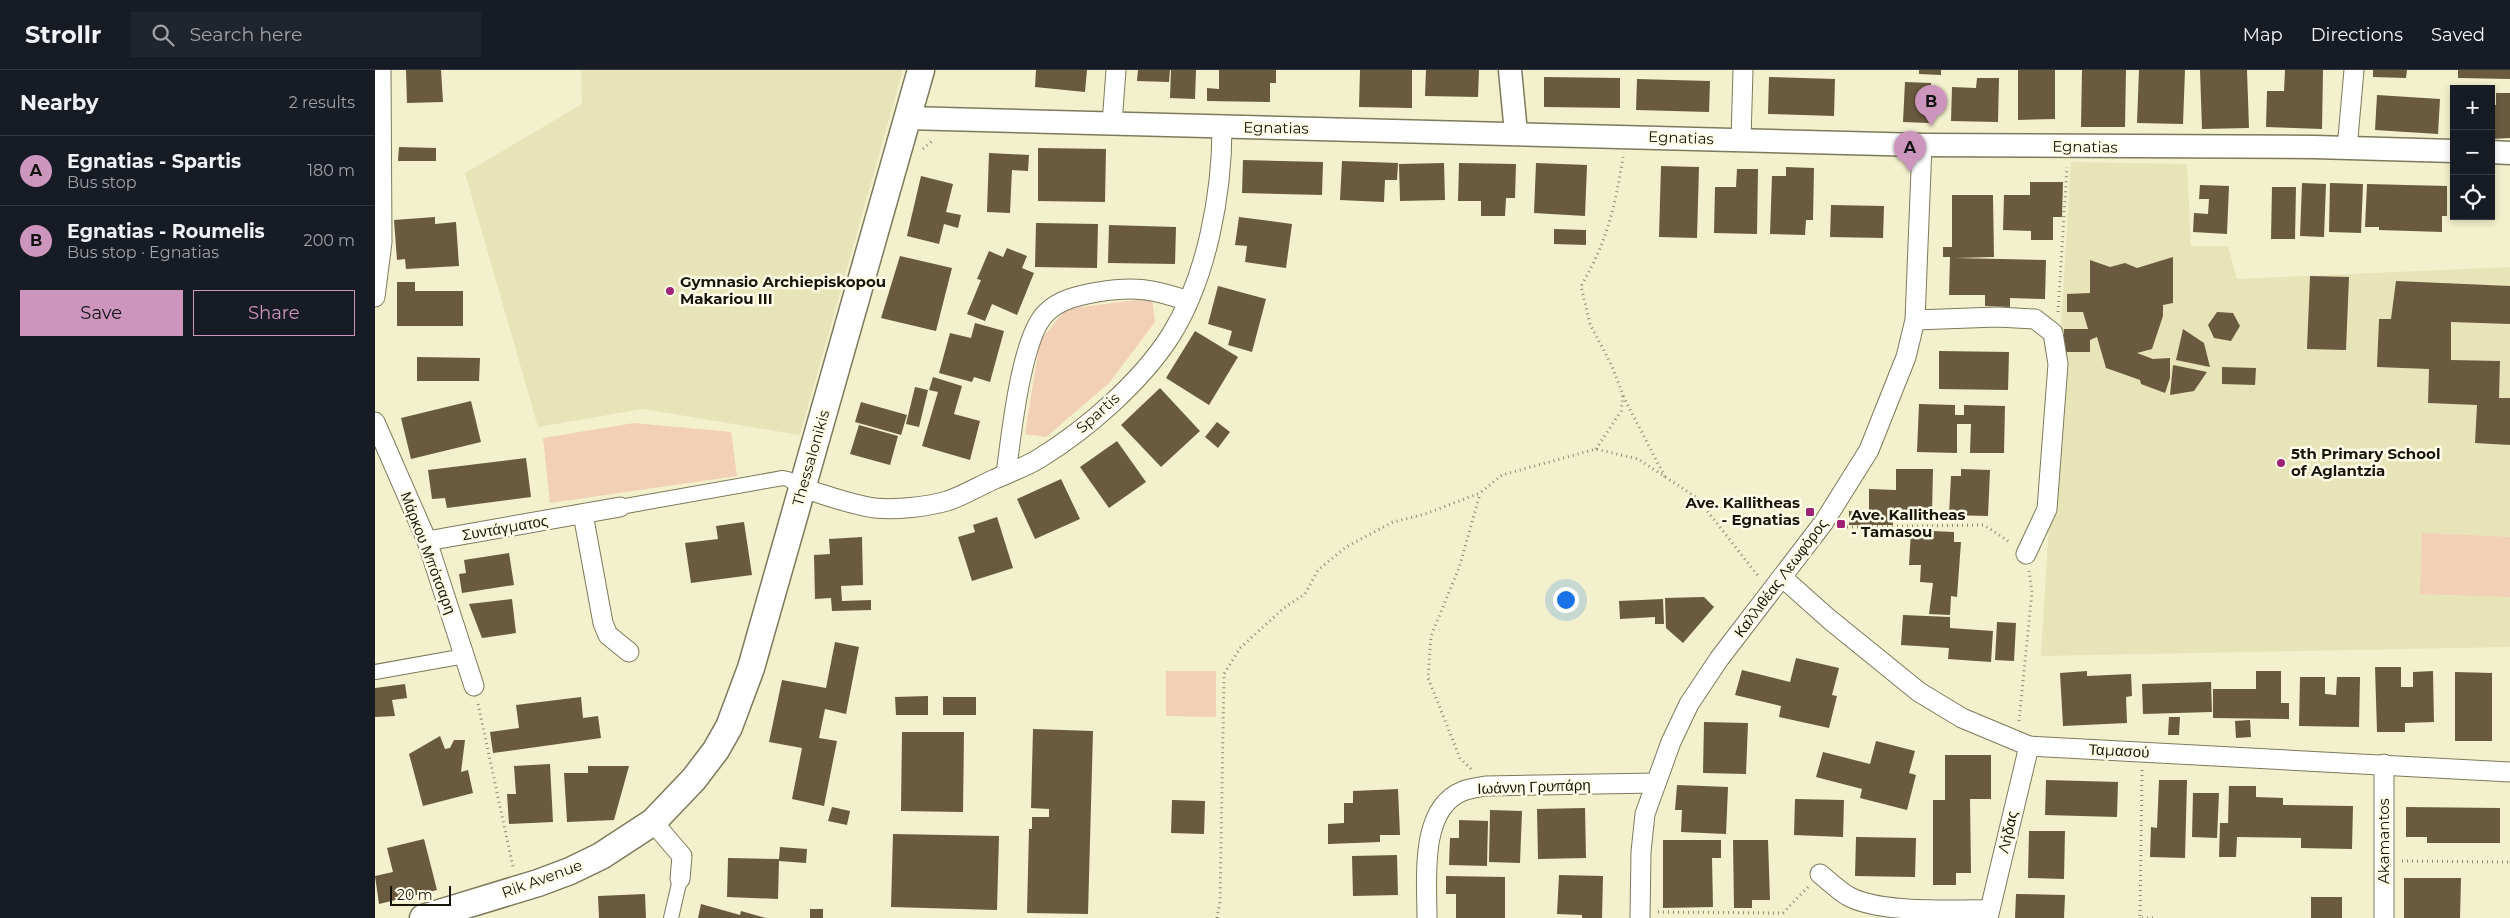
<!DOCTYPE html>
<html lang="en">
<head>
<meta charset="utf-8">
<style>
  :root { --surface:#171b24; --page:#20242c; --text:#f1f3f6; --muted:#9ea1a6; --line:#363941; --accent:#cc95bd }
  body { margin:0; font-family:Montserrat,sans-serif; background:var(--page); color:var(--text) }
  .controls { position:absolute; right:15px; top:15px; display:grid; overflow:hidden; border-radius:0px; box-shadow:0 2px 8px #0003 }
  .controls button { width:45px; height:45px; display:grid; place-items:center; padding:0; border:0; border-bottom:1px solid var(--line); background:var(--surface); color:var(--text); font:25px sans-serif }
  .scale { position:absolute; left:15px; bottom:12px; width:61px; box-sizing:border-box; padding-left:5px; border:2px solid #171509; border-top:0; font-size:14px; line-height:18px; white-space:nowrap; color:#171509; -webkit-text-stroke:4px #fffde8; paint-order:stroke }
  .you { position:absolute; left:1190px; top:529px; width:18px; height:18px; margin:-12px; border:4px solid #fff; border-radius:50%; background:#1a73e8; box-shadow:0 0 0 8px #1a73e833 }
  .badge { display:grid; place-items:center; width:32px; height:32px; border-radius:50%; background:var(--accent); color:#111; font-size:16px; font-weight:700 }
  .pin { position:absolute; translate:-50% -41px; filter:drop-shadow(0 1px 2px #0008) }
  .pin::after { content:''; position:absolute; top:26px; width:18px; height:15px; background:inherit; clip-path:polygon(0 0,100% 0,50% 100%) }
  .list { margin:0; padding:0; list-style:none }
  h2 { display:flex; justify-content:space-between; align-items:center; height:65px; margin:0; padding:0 20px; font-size:21px }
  h2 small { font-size:16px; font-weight:400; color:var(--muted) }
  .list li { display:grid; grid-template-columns:32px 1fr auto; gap:15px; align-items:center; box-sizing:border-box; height:70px; padding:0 20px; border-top:1px solid var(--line) }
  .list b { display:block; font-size:19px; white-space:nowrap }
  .list p { margin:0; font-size:16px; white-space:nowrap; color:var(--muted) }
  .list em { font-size:16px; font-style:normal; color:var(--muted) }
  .actions { display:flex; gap:10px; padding:15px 20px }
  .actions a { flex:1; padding:11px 0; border:1px solid var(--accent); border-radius:0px; text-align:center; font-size:18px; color:var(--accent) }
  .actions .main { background:var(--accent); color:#111 }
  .icon { flex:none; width:28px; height:28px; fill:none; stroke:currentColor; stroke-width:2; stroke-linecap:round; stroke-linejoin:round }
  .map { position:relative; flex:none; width:2135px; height:848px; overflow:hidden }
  header { display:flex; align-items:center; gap:30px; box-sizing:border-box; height:70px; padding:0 25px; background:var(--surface); border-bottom:1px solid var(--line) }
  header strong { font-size:24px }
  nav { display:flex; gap:28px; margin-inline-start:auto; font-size:18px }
  .search { width:350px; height:45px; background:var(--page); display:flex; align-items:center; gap:12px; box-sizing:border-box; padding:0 18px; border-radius:0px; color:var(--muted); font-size:19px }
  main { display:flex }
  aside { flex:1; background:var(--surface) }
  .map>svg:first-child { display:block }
  .built { fill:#e8e4ba }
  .green { fill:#f2cfb7 }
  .building { fill:#6a5a3f }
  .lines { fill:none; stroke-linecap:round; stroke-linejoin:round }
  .pedestrian-casing { stroke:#7d7a5b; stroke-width:16 }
  .minor-casing { stroke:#7d7a5b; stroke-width:21 }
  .tertiary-casing { stroke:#7d7a5b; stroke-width:25 }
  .secondary-casing { stroke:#7d7a5b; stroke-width:29 }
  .path { stroke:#8c8971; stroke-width:3; stroke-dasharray:1 4; stroke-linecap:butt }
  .pedestrian { stroke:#fff; stroke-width:14 }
  .minor { stroke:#fff; stroke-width:19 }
  .tertiary { stroke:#fff; stroke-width:22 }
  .secondary { stroke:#fff; stroke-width:26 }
  .poi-dot { fill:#9f2277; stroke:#fffde8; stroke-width:2 }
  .labels { text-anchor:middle; stroke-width:5; stroke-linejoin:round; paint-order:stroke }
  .street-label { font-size:15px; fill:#171509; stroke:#fffde8 }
  .poi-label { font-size:15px; font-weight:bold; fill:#171509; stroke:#fffde8; text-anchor:start }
</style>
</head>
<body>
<header>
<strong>Strollr</strong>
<div class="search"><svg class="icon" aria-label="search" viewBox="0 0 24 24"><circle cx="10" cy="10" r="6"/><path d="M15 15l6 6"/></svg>Search here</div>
<nav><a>Map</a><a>Directions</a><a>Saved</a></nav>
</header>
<main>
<aside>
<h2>Nearby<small>2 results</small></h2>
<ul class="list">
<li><span class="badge">A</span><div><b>Egnatias - Spartis</b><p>Bus stop</p></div><em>180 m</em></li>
<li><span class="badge">B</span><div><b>Egnatias - Roumelis</b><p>Bus stop · Egnatias</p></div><em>200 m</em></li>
</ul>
<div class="actions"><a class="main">Save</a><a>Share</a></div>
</aside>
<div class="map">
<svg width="2135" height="848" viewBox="0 0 2135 848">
  <rect width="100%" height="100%" fill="#f3f0cd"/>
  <g class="built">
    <polygon points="206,0 528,0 425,365 268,339 163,357 90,103 207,34"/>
    <polygon points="1696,92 1812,94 1816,176 1853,176 1862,209 2135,197 2135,577 1666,586"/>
  </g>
  <g class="green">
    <polygon points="777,228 780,252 734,313 671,367 650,364 665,271 691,239"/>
    <polygon points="259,353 356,362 362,406 175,433 168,368"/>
    <polygon points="2047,463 2135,467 2135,527 2045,524"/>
    <polygon points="791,601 841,601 841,647 791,646"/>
  </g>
  <g class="building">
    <polygon points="31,0 66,0 68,32 32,33"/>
    <polygon points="661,0 712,0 710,22 660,17"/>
    <polygon points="763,0 795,0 794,12 762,11"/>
    <polygon points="796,0 821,0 820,29 795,28"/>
    <polygon points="844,0 901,0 901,13 895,13 895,32 832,31 832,18 844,19"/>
    <polygon points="985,0 1037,0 1037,38 984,37"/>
    <polygon points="1051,0 1104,0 1103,27 1050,26"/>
    <polygon points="1544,0 1566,0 1566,5 1544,4"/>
    <polygon points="1643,0 1680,0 1680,49 1643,50"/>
    <polygon points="1707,0 1751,0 1750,57 1706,57"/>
    <polygon points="1764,0 1810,0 1808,54 1762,53"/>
    <polygon points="1825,0 1872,0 1874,58 1827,59"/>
    <polygon points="1910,0 1948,0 1947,59 1891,57 1892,21 1909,21"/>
    <polygon points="1998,0 2032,0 2031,8 1998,7"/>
    <polygon points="2083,0 2135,0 2135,9 2083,8"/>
    <polygon points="1169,7 1245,8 1245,38 1169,37"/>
    <polygon points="1394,7 1460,9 1459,46 1393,44"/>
    <polygon points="1602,8 1624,8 1623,52 1576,51 1577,17 1601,18"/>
    <polygon points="1262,9 1335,11 1334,42 1261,40"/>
    <polygon points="1530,12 1556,13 1554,53 1528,52"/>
    <polygon points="2121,23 2135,23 2135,68 2116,69 2116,35 2121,35"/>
    <polygon points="2002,25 2065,29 2063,64 2000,60"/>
    <polygon points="24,77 61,78 61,91 23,91"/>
    <polygon points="663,78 731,79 730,132 663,131"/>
    <polygon points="614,83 654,85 653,101 637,100 635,143 612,142"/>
    <polygon points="868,90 948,92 947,125 867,123"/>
    <polygon points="967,91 1023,93 1022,110 1010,110 1009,132 965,130"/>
    <polygon points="1069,93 1070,130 1025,131 1024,94"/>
    <polygon points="1084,93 1141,94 1140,128 1131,128 1130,146 1106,146 1106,131 1083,131"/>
    <polygon points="1161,93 1212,95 1210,146 1159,143"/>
    <polygon points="1286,96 1324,97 1322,168 1284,167"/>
    <polygon points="1411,97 1439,98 1438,150 1431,150 1430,165 1395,164 1397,106 1411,106"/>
    <polygon points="1362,99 1383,99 1382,164 1339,163 1340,117 1361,117"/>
    <polygon points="546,106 578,114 571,142 586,145 583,158 569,154 564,174 532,166"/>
    <polygon points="1655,112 1688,112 1687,147 1678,147 1678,170 1656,170 1656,161 1628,160 1629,125 1655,125"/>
    <polygon points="1927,113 1951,114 1949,167 1925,166"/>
    <polygon points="1955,113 1988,114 1986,163 1954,162"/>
    <polygon points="1992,114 2072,116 2072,146 2067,146 2067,162 2004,160 2004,157 1990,157"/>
    <polygon points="1825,115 1854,116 1852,164 1818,162 1819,143 1833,144 1834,129 1824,129"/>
    <polygon points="1897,117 1921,117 1920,169 1896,169"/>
    <polygon points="1577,125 1618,125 1619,187 1580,188 1671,190 1670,229 1635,228 1635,237 1610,236 1610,225 1574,225 1575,187 1568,187 1568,177 1577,177"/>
    <polygon points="1456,135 1509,136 1508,168 1455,167"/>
    <polygon points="60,147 60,154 81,152 84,196 31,199 30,189 22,190 19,150"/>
    <polygon points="864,147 917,154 911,198 870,192 872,176 860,175"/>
    <polygon points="661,153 723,154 722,198 660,197"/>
    <polygon points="734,155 801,157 800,194 733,193"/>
    <polygon points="1179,159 1211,160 1211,175 1179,174"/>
    <polygon points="632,178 652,186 647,198 659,203 642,245 617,234 610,251 592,244 606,210 602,209 614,181 628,187"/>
    <polygon points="525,186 577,198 561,261 506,248"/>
    <polygon points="1798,187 1798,233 1788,235 1788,246 1777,279 1762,283 1778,289 1795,288 1795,308 1790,323 1766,314 1765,310 1731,298 1722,267 1715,270 1715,282 1689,282 1689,259 1713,259 1708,242 1692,242 1692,224 1715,223 1715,190 1735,197 1750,193 1762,198"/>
    <polygon points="1935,206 1974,207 1971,280 1932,279"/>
    <polygon points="2021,211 2135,216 2135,254 2076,252 2076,290 2125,291 2124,328 2135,328 2135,375 2100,373 2102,335 2053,333 2054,299 2002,297 2004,249 2016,249"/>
    <polygon points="22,212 40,212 40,221 88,221 88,256 22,256"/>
    <polygon points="843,216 891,229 877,282 853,275 857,261 833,254"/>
    <polygon points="1842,242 1858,243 1865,256 1856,271 1839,268 1833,255"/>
    <polygon points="600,253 629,261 615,312 599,307 597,312 564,303 575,263 596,268"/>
    <polygon points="1808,259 1829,273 1835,297 1801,290"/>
    <polygon points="820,261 863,287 834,335 791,308"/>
    <polygon points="1564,281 1634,282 1633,320 1564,319"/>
    <polygon points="42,287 105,288 104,311 42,311"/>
    <polygon points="1798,295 1832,302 1819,321 1795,325"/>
    <polygon points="1847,297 1881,298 1880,315 1847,314"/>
    <polygon points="558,307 587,316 579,344 605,351 595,390 547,376 563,322 554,320"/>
    <polygon points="540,317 553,320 544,357 531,354"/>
    <polygon points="785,318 825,361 786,397 746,355"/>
    <polygon points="96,331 106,372 36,389 26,348"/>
    <polygon points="486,332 532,345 526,365 480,352"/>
    <polygon points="1544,334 1580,335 1580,345 1589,345 1589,335 1630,336 1629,383 1595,383 1596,354 1582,354 1582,383 1542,382"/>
    <polygon points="842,352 855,362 843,378 830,367"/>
    <polygon points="484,355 523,366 515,395 475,384"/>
    <polygon points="742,371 771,412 734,438 705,397"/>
    <polygon points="151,388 156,427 72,438 70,428 57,429 53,400"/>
    <polygon points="1521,399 1558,399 1557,445 1518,445 1518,455 1474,455 1474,441 1494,442 1494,419 1521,420"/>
    <polygon points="1586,399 1615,400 1613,446 1574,445 1576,406 1586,406"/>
    <polygon points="686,409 705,449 660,469 642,429"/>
    <polygon points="622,447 638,498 597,511 583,467 600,462 598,455"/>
    <polygon points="369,452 377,505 316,513 310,473 343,469 341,456"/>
    <polygon points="1536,460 1579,462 1579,472 1586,472 1582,527 1576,526 1575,545 1554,544 1558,513 1545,512 1546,495 1534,495"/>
    <polygon points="487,467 488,515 466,516 467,531 496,530 496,540 457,541 456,528 440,529 439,485 455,484 454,469"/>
    <polygon points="134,483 139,515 87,523 84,504 91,503 89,490"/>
    <polygon points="1329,527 1339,537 1308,573 1291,558 1290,528"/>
    <polygon points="137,529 141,563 107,568 94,534"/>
    <polygon points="1288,529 1289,554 1280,554 1280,547 1245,549 1244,531"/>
    <polygon points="1528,545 1575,547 1575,558 1618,561 1616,592 1573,589 1574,578 1526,575"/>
    <polygon points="1622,552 1641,553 1639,591 1620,590"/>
    <polygon points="460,572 484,577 471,644 450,639 444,668 462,671 449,736 417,729 427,678 394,672 407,610 451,618"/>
    <polygon points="1421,588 1464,598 1457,625 1462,626 1454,658 1404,647 1406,636 1360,625 1367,600 1415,612"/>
    <polygon points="2000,597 2026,597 2026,617 2038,617 2038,602 2058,601 2059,652 2030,653 2030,662 2002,662"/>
    <polygon points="1712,601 1712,606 1756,604 1757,626 1751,627 1752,653 1688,656 1685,603"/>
    <polygon points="1881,601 1906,601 1906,633 1914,633 1914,649 1838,648 1838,619 1881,619"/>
    <polygon points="2080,602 2117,603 2117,671 2080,671"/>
    <polygon points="1925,607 1950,607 1950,624 1961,625 1962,607 1985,607 1984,657 1924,656"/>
    <polygon points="1836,612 1837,642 1768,644 1767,614"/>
    <polygon points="30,614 32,628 17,630 20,646 0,647 0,618"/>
    <polygon points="553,626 553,645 521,645 520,627"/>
    <polygon points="206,627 208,648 223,646 226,668 118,683 115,662 144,658 141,635"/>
    <rect x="568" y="627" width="33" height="18"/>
    <polygon points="1794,647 1805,647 1804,665 1793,665"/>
    <polygon points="1875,650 1876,667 1861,668 1860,651"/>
    <polygon points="1329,652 1373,653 1371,704 1328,703"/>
    <polygon points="658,659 718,661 713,844 652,843 654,759 657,759 657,747 674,747 674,739 656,738"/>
    <polygon points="527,662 589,662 588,742 526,741"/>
    <polygon points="65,666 70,679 75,678 79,670 90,670 86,702 93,700 98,723 48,736 34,684"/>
    <polygon points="1501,671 1540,681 1534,703 1541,705 1532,740 1485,728 1487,719 1441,707 1448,682 1495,694"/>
    <polygon points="1570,685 1616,685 1616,729 1595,729 1596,803 1581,803 1581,815 1558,815 1558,730 1570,730"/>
    <polygon points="175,694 178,752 134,754 132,724 141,724 139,696"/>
    <polygon points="213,696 254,696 239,750 192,752 189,703 213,703"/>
    <polygon points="1671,710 1743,712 1742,747 1670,745"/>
    <polygon points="1784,710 1812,710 1810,788 1775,787 1776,757 1782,758"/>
    <polygon points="1302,715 1353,717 1351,764 1306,762 1307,740 1300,740"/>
    <polygon points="1854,716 1881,716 1881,727 1908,728 1908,735 1978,736 1977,779 1926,778 1926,768 1862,767 1861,787 1844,787 1845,753 1853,753"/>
    <polygon points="1023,719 1025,765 1005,765 1005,772 953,774 953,754 969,753 969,733 978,733 978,721"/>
    <polygon points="1818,723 1844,723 1842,768 1817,767"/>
    <polygon points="1420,729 1469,730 1468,767 1419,765"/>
    <polygon points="797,730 830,731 829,764 796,763"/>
    <polygon points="457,737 475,741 472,755 453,751"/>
    <polygon points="2031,737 2125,738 2125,773 2052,773 2052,767 2031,767"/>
    <polygon points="1210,738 1211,788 1163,789 1162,739"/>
    <polygon points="1115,740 1147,741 1145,793 1114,792"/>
    <polygon points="1084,750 1113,751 1112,796 1074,795 1075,768 1084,768"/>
    <polygon points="1654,761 1690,761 1689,809 1653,808"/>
    <polygon points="518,764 624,766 622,840 516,837"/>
    <polygon points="1481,767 1541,768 1540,807 1480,806"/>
    <polygon points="49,769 62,820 4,834 0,806 18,802 12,778"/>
    <polygon points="1288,770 1346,770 1346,788 1337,788 1338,837 1288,838"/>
    <polygon points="1358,770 1393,770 1395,830 1377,830 1377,838 1359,838"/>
    <polygon points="405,777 432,779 431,793 404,791 403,829 352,827 353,788 404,789"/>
    <polygon points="1022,785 1023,825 978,826 977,786"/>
    <polygon points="1184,805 1228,806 1227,848 1207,848 1207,845 1182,844"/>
    <polygon points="1071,806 1130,807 1130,848 1081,848 1081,824 1071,824"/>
    <polygon points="2029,808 2086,808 2085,848 2029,848"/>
    <polygon points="270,824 271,848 224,848 223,826"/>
    <polygon points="1641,824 1690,825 1689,848 1640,848"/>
    <rect x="1936" y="827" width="31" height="21"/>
    <polygon points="326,834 365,845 366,841 391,848 323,848"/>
    <rect x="435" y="839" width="13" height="9"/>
  </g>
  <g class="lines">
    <defs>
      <g id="pedestrian">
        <polyline points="245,437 408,408 413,409 427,418"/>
        <polyline points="0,602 90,586"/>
        <polyline points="296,848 305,809"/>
      </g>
      <g id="minor">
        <polyline points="737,54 741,0"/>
        <polyline points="1366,70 1368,0"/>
        <polyline points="1972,79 1979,0"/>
        <polyline points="0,227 7,172 6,0"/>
        <polyline points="1540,250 1622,247 1660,249 1678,263 1683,294 1672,439 1651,484"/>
        <polyline points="0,352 52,471 99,616"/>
        <path d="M631,404C636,367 646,267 671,243C685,229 705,225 723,222C760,216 778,219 813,231"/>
        <path d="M427,418C451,425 476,435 500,438C522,440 551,437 572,431C588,426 604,416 620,409C635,402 651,397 665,388C712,359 766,312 796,265C832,207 847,124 847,57"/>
        <polyline points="208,444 228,553 233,565 254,582"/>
        <polyline points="52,471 245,437"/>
        <polyline points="1408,508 1454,549 1544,622 1587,648 1654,676 2135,702"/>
        <polyline points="2009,694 2009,848"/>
        <polyline points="278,752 307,786 305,809"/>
        <path d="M1445,804C1454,811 1463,820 1473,826C1506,844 1575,839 1614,840"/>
        <path d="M1052,848C1052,810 1044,738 1088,721C1095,718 1104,717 1111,716L1281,713"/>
        <polyline points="1265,848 1266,782 1270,744 1296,672 1314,634 1344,589 1449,452 1494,380 1531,287 1540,250 1547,75"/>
        <polyline points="1613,848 1654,676"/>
      </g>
      <g id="tertiary">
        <polyline points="1135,0 1141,63"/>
        <polyline points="532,48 1547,75 1939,77 2079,81"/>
        <polyline points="2116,82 2135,83"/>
      </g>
      <polyline id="secondary" points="48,848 163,813 195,801 226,786 278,752 319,709 341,680 354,657 376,598 546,0"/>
    </defs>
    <use href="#pedestrian" class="pedestrian-casing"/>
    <use href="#minor" class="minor-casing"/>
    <use href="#tertiary" class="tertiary-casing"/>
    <use href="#secondary" class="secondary-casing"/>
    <g class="path">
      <polyline points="548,79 557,71"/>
      <polyline points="1683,242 1692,97"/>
      <polyline points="1248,326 1290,407"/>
      <path d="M1221,379L1246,341L1248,325L1237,296L1215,254L1206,216C1232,172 1240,137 1248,87"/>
      <polyline points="1467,457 1609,455 1636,473"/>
      <polyline points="103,634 138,797"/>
      <polyline points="1644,651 1657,522 1654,501"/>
      <polyline points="1096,699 1085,688 1053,608 1056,566 1084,498 1105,424"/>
      <polyline points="1767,700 1765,848 1778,848"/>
      <polyline points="2027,791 2135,792"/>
      <polyline points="1283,842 1408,843 1433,817"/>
      <polyline points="842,848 845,832 849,604 865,578 909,538 930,524 943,500 971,477 1018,452 1050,444 1105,423 1127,405 1221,379 1263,389 1322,428 1384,507"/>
    </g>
    <use href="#pedestrian" class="pedestrian"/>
    <use href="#minor" class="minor"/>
    <use href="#tertiary" class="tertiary"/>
    <use href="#secondary" class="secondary"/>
  </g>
  <g class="poi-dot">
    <circle cx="295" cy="221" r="5"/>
    <circle cx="1906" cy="393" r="5"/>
    <rect x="1430" y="437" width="10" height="10" rx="2.5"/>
    <rect x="1461" y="449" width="10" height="10" rx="2.5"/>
  </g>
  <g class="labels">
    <g class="street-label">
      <text transform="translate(901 58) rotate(1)" y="5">Egnatias</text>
      <text transform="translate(1306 68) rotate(2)" y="5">Egnatias</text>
      <text transform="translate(1710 77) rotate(1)" y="5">Egnatias</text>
      <text transform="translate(723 343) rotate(-42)" y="5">Spartis</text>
      <text transform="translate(436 388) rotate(-74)" y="5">Thessalonikis</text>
      <text transform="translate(130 458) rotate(-10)" y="5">Συντάγματος</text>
      <text transform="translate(53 483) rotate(69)" y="5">Μάρκου Μπότσαρη</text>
      <text transform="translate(1406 508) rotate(-53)" y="5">Καλλιθέας Λεωφόρος</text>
      <text transform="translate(1744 681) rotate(3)" y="5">Ταμασού</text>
      <text transform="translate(1159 717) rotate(-2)" y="5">Ιωάννη Γρυπάρη</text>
      <text transform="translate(1633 762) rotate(-77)" y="5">Λήδας</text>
      <text transform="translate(2009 771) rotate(-90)" y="5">Akamantos</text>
      <text transform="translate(167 809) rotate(-20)" y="5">Rik Avenue</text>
    </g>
    <g class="poi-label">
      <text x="305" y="217">Gymnasio Archiepiskopou<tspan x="305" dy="17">Makariou III</tspan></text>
      <text x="1916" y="389">5th Primary School<tspan x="1916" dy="17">of Aglantzia</tspan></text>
      <text x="1425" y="438" text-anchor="end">Ave. Kallitheas<tspan x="1425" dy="17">- Egnatias</tspan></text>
      <text x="1476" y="450">Ave. Kallitheas<tspan x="1476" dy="17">- Tamasou</tspan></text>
    </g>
  </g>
</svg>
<div class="controls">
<button>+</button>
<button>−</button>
<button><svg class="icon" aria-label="locate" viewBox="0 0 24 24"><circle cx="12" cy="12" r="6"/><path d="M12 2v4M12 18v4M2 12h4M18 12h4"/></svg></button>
</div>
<div class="scale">20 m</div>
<div class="you"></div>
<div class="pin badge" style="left:1535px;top:102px">A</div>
<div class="pin badge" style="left:1556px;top:56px">B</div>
</div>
</main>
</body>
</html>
